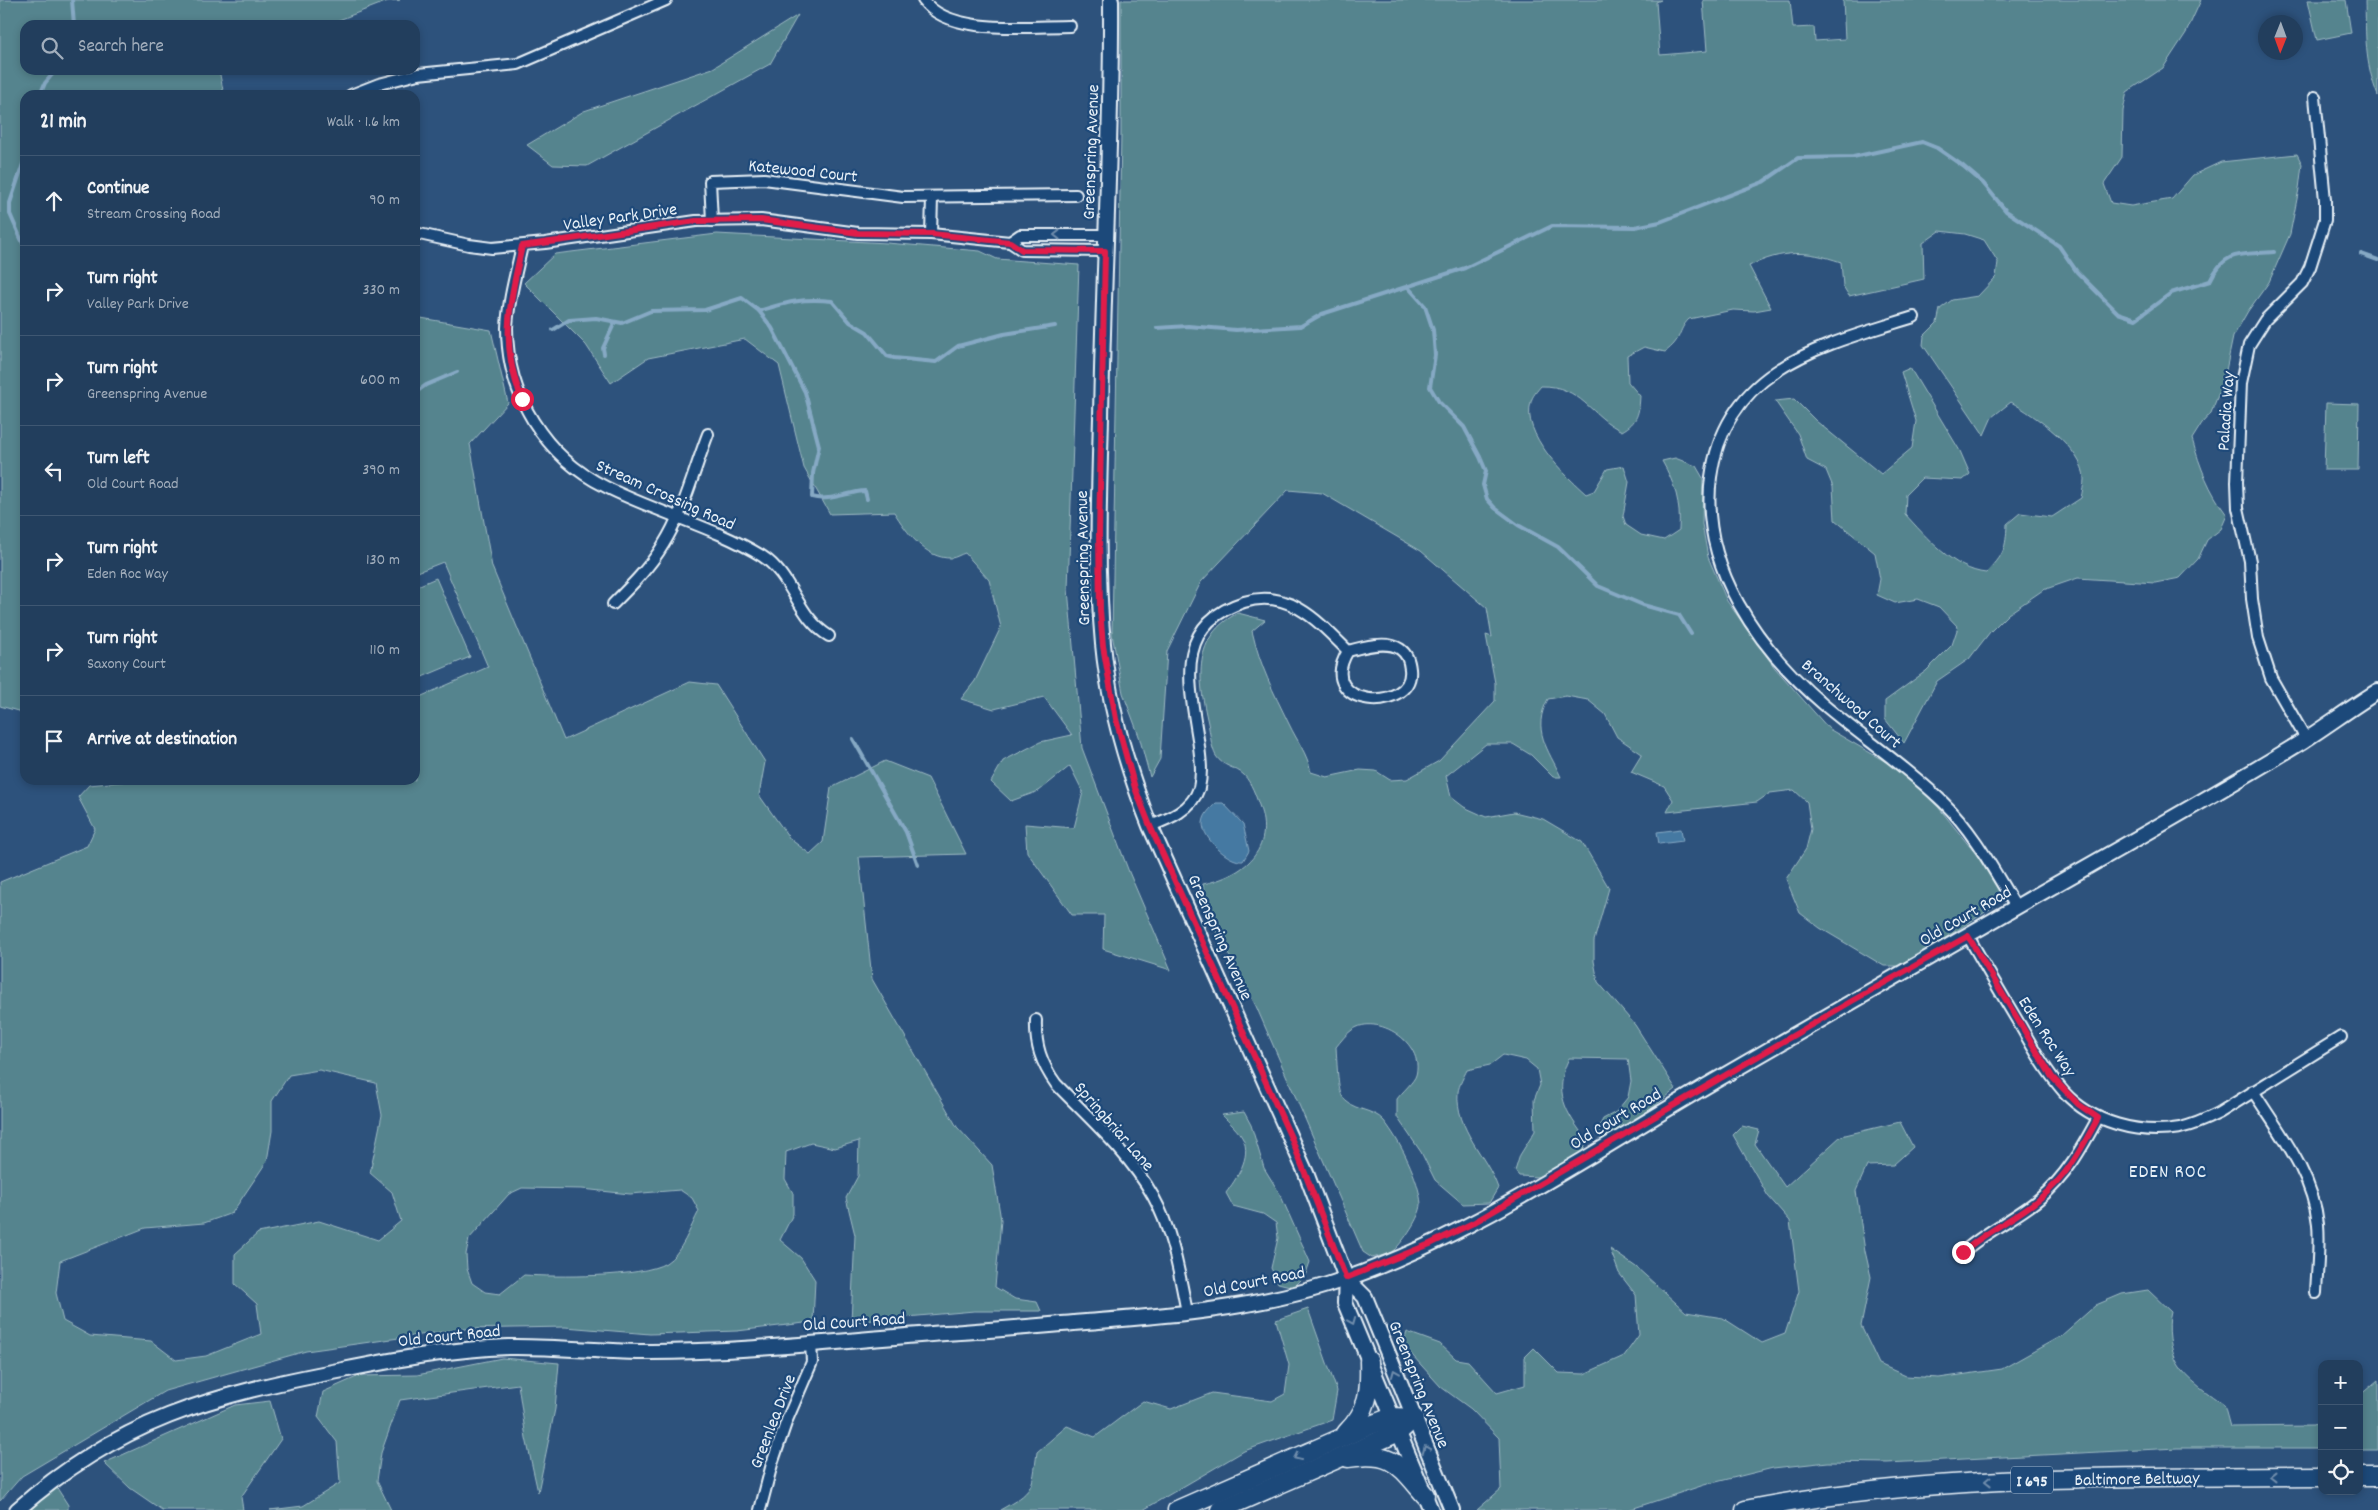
<!DOCTYPE html>
<html lang="en">
<head>
<meta charset="utf-8">
<style>
  :root { --surface:#223e5d; --page:#2e4966; --text:#f1f3f6; --muted:#a2aebc; --line:#3f5772 }
  body { margin:0; font-family:Dekko,sans-serif; background:var(--page); color:var(--text) }
  .controls { position:absolute; right:15px; bottom:15px; display:grid; overflow:hidden; border-radius:10px; box-shadow:0 2px 8px #0003 }
  .controls button { width:45px; height:45px; display:grid; place-items:center; padding:0; border:0; border-bottom:1px solid var(--line); background:var(--surface); color:var(--text); font:25px sans-serif }
  .compass { position:absolute; left:2258px; top:15px; width:45px; height:45px; border-radius:50%; background:var(--surface); box-shadow:0 2px 8px #0003; rotate:181deg }
  .stop { position:absolute; width:15px; height:15px; margin:-11px; border:4px solid #e11d48; border-radius:50%; background:#fff }
  .stop.end { background:#e11d48; border-color:#fff; box-shadow:0 1px 5px #0008 }
  .list { margin:0; padding:0; list-style:none }
  h2 { display:flex; justify-content:space-between; align-items:center; height:65px; margin:0; padding:0 20px; font-size:21px }
  h2 small { font-size:16px; font-weight:400; color:var(--muted) }
  .list li { display:grid; grid-template-columns:32px 1fr auto; gap:15px; align-items:center; box-sizing:border-box; height:90px; padding:0 20px; border-top:1px solid var(--line) }
  .list b { display:block; font-size:19px; white-space:nowrap }
  .list p { margin:0; font-size:16px; white-space:nowrap; color:var(--muted) }
  .list em { font-size:16px; font-style:normal; color:var(--muted) }
  .icon { flex:none; width:28px; height:28px; fill:none; stroke:currentColor; stroke-width:2; stroke-linecap:round; stroke-linejoin:round }
  .map { position:relative; flex:none; width:2378px; height:1510px; overflow:hidden }
  .search { position:absolute; background:var(--surface); box-shadow:0 2px 8px #0003; left:20px; top:20px; width:400px; height:55px; display:flex; align-items:center; gap:12px; box-sizing:border-box; padding:0 18px; border-radius:15px; color:var(--muted); font-size:19px }
  .panel { position:absolute; background:var(--surface); box-shadow:0 2px 8px #0003; left:20px; top:90px; width:400px; height:695px; border-radius:15px }
  .map>svg:first-child { display:block }
  .green { fill:#54848e; stroke:#9ebac3; fill-rule:evenodd }
  .water { fill:#4579a2; stroke:#86a9c4 }
  .lines { fill:none; stroke-linecap:round; stroke-linejoin:round }
  .stream { stroke:#86a9c4; stroke-width:4 }
  .street-casing { stroke:#e8f1f8; stroke-width:14 }
  .secondary-casing { stroke:#e8f1f8; stroke-width:18 }
  .highway-casing { stroke:#e8f1f8; stroke-width:21 }
  .street { stroke:#1f4a7a; stroke-width:10 }
  .secondary { stroke:#1f4a7a; stroke-width:14 }
  .highway { stroke:#1f4a7a; stroke-width:18 }
  .oneway { stroke:#6f8dac }
  .route { stroke:#e11d48; stroke-width:6 }
  .labels { text-anchor:middle; stroke-width:4.5; stroke-linejoin:round; paint-order:stroke }
  .shield { fill:#1f4a7a; stroke:#acbfd2; stroke-width:1 }
  .shield-label { font-size:16px; font-weight:bold; fill:#e8f1f8 }
  .street-label { font-size:18px; fill:#e8f1f8; stroke:#1f4a7a }
  .neighbourhood-label { font-size:19px; letter-spacing:1px; fill:#e8f1f8; stroke:#1f4a7a }
</style>
</head>
<body>
<div class="map">
<svg width="2378" height="1510" viewBox="0 0 2378 1510">
  <rect width="100%" height="100%" fill="#2d527c"/>
  <filter id="ink" filterUnits="userSpaceOnUse"><feTurbulence type="fractalNoise" baseFrequency=".02" numOctaves="2"/><feDisplacementMap in="SourceGraphic" scale="10" xChannelSelector="R" yChannelSelector="G"/><feConvolveMatrix kernelMatrix="1 2 1 2 8 2 1 2 1" color-interpolation-filters="sRGB"/></filter>
  <g filter="url(#ink)">
    <g class="green">
      <polygon points="0,0 400,0 388,1 326,25 25,25 25,70 219,70 224,95 25,95 25,713 0,706"/>
      <path d="M1121,0H1661L1656,2L1660,55L1707,51L1703,0H1790L1793,28L1814,27L1815,41L1845,39L1843,0H2201L2186,33L2163,68L2127,92L2123,111L2122,157L2104,184L2111,203L2131,206L2172,199L2193,175L2221,162L2297,154L2302,164L2299,189L2290,234L2269,282L2248,311L2233,337L2224,380L2211,413L2202,423L2192,439C2200,467 2209,491 2227,515L2221,529L2207,540L2198,559L2180,578L2155,583L2078,578L2043,590L2008,614L1990,632L1969,659L1937,681L1904,743L1885,719V701L1926,671L1952,645L1958,627L1939,607L1918,599L1895,603L1877,595L1880,579L1875,553L1835,520L1833,487L1826,470L1807,460L1798,434L1775,401L1794,399L1816,421L1881,474L1912,448L1916,421L1901,372L1910,368L1960,451L1970,474L1963,480L1922,478L1906,494L1905,514C1926,537 1954,570 1986,573C2004,555 2006,549 2007,524L2020,513L2052,517L2081,498C2082,492 2084,485 2084,479C2084,449 2034,415 2011,402L1992,417L1984,435L1923,345L1924,336L1937,323L1940,309L1952,300L1978,296L1996,277L1998,262L1984,240L1965,234L1940,231L1923,243L1924,279L1849,296L1843,286L1841,262C1806,250 1783,250 1749,266L1771,308L1754,311L1733,310L1689,319C1677,331 1683,339 1665,352L1644,347L1627,356L1628,382L1640,396C1639,413 1638,422 1622,431C1591,417 1581,385 1541,386C1537,391 1532,396 1531,402C1521,434 1565,475 1586,494L1594,491L1607,469L1624,466L1629,482L1623,516L1626,525L1641,535L1664,540L1679,530C1681,503 1675,484 1662,461L1675,458L1696,466L1703,478L1702,524L1708,557L1727,601L1775,668L1829,729L1900,770L1939,808L1979,858L2000,892L1993,907L1902,966H1884L1820,928L1800,913L1786,879L1806,849L1811,829L1807,802L1794,790L1770,793L1757,802L1667,812L1673,800L1664,786L1631,772L1642,754L1617,737L1605,714L1588,700L1566,696L1548,699C1531,730 1548,749 1561,777H1553L1531,755L1513,744H1486L1446,776L1451,797L1464,807L1486,817L1514,812L1543,819L1582,842L1609,888L1594,941V961L1598,982L1635,1025L1676,1089L1620,1134L1603,1141L1596,1133L1603,1119L1616,1112L1628,1097L1631,1081L1628,1059L1569,1058C1553,1092 1565,1112 1587,1140L1582,1153L1538,1177L1519,1176L1515,1171L1520,1155L1535,1131L1534,1100L1540,1085L1537,1069L1526,1060L1503,1055L1490,1065L1467,1070C1464,1076 1459,1085 1458,1092C1455,1129 1487,1156 1498,1188L1489,1203L1463,1204L1435,1180L1421,1152L1397,1117V1099C1402,1092 1414,1082 1416,1075C1425,1043 1377,1012 1352,1030C1346,1034 1341,1041 1336,1047C1337,1059 1337,1085 1342,1096C1350,1111 1373,1108 1384,1121C1400,1141 1419,1179 1421,1204C1421,1216 1403,1242 1394,1250C1388,1255 1379,1256 1372,1258L1363,1252L1256,1006L1216,931L1204,900L1203,884C1243,876 1276,850 1259,805C1255,794 1252,784 1244,775C1236,767 1223,767 1216,756C1211,747 1210,732 1208,723C1198,680 1192,636 1238,613L1265,620L1252,631C1260,666 1273,691 1289,724C1297,741 1307,753 1311,772L1327,777L1360,770L1376,771L1390,780L1407,779L1439,761L1495,701V683L1486,635L1492,637L1487,608L1421,551L1322,493L1288,490L1201,582L1167,651L1160,759L1150,777L1139,736L1123,693L1112,634L1121,135Z"/>
      <polygon points="2308,0 2346,0 2351,33 2317,40"/>
      <path d="M2365,0H2378V96C2364,61 2366,36 2365,0Z"/>
      <polygon points="798,15 770,64 587,166 553,165 527,145 584,111 713,68"/>
      <path d="M717,234L887,243L980,251L997,259L1079,265L1068,589L1082,748L1129,872L1171,970L1103,949L1104,915H1072L1027,852L1025,824L1074,828L1083,792L1070,766L1039,791L1011,801L991,782L1003,761L1040,742L1072,735L1044,697L994,709L961,699L975,681L1001,627L989,580L965,553C961,554 955,558 951,558C925,559 906,531 894,512L830,514L804,468L779,365L745,339L648,358L611,383L586,345L524,283L555,254Z"/>
      <path d="M415,317L491,330L508,403L470,444L492,567L564,740L690,682L716,685L765,762L759,795L790,839L810,854L823,842L831,788L885,761L928,778L966,854L859,857L872,979L957,1127L992,1165L1001,1220L995,1287L1015,1299L1037,1302L1041,1311H974L851,1322L855,1235L846,1198L858,1176L859,1141L835,1148L811,1143L786,1152L785,1179L793,1193V1214L780,1240L801,1258L815,1280L813,1322L737,1331L650,1334L565,1327L463,1329L306,1351L165,1391L22,1476L0,1501V882L87,846L95,829L78,797L89,785L141,780H415V699L488,667L443,562L415,573ZM319,1070L376,1083L382,1115L370,1173L392,1192L401,1221L378,1240L319,1221L258,1233L235,1254V1284L257,1304L261,1334L206,1356L176,1360L151,1341L90,1336L63,1321L56,1293L60,1261L145,1228L204,1223L232,1213L267,1161L272,1131V1101L289,1075ZM522,1188L582,1189L630,1194L680,1190L692,1198L699,1211C690,1228 682,1253 666,1263C641,1278 555,1277 524,1275L500,1294L485,1292L472,1283L467,1269L466,1254L469,1239L509,1194Z"/>
      <polygon points="2326,403 2359,404 2358,470 2324,470"/>
      <polygon points="436,578 470,657 415,680 415,587"/>
      <path d="M1244,1112L1251,1125L1264,1168L1280,1194L1310,1262L1305,1276L1294,1287L1278,1283L1271,1268L1278,1238L1276,1223L1263,1214L1233,1206L1226,1193C1236,1179 1252,1157 1243,1139C1239,1131 1229,1122 1222,1115Z"/>
      <path d="M1900,1122L1913,1147L1893,1165L1867,1166L1856,1191L1865,1251L1871,1277L1861,1326L1879,1364L1906,1376L1939,1378L2002,1369L2061,1336L2096,1305L2122,1294L2148,1290L2171,1312C2167,1326 2170,1351 2178,1364C2186,1379 2211,1395 2224,1405L2230,1427L2313,1426L2322,1421V1448H2177L1887,1463L1828,1462L1773,1468L1704,1485L1628,1510H1477L1501,1489L1499,1438L1471,1409L1441,1387L1403,1345L1407,1332L1440,1344L1456,1359L1468,1361L1497,1393L1525,1385V1357L1534,1348L1559,1373L1584,1374L1624,1356L1639,1335L1636,1295L1619,1273L1610,1249L1636,1267L1686,1312L1723,1318L1762,1343L1785,1334L1799,1291L1790,1221L1768,1196L1733,1135L1742,1126L1759,1130L1755,1144L1785,1187L1841,1136Z"/>
      <path d="M1308,1309L1337,1391L1332,1420L1244,1451L1143,1510H1000C1034,1491 1032,1490 1037,1452L1067,1426L1095,1437L1143,1401L1171,1409L1212,1393L1272,1401L1285,1394L1289,1365L1276,1320Z"/>
      <polygon points="502,1358 559,1363 555,1409 538,1492 526,1438 518,1384 400,1400 381,1453 377,1481 391,1510 270,1510 303,1506 340,1483 337,1442 318,1417 323,1392 359,1376 417,1375"/>
      <polygon points="2378,1380 2378,1450 2359,1450 2359,1396"/>
      <polygon points="270,1401 281,1439 241,1497 243,1510 162,1510 130,1488 104,1463 235,1405"/>
      <polygon points="57,1488 68,1505 68,1510 28,1510 30,1501"/>
    </g>
    <g class="water">
      <path d="M1216,803H1223L1243,824L1249,851L1243,861C1229,863 1202,838 1203,823C1204,814 1210,809 1216,803Z"/>
      <polygon points="1681,829 1683,841 1659,844 1657,832"/>
    </g>
    <g class="lines">
      <g class="stream">
        <polyline points="72,0 74,25"/>
        <polyline points="40,95 45,83 56,70"/>
        <polyline points="25,158 10,203 10,214 25,248"/>
        <polyline points="2361,254 2378,260"/>
        <polyline points="1407,286 1425,306 1433,330 1435,355 1430,387 1439,402 1464,427 1480,457 1486,471 1483,485 1487,499 1495,508 1518,525 1558,547 1598,586 1643,605 1679,615 1691,634"/>
        <path d="M759,311L772,328L805,392L819,446L813,473L812,497C828,502 848,492 865,491L867,499"/>
        <path d="M1157,328L1188,326L1236,330L1301,326L1322,314L1465,268L1552,226L1635,227L1660,222L1763,182L1798,158L1853,157L1922,142L1937,148L1963,166L1983,183L2006,211L2059,246L2077,272L2118,313L2136,319L2171,293L2210,281C2225,249 2242,255 2274,252"/>
        <path d="M553,330L569,320L596,318L622,323L651,311L705,310L742,298L759,311C788,302 802,298 832,301L850,322L867,332L887,356L894,358L936,362L958,346L1004,334L1055,326"/>
        <polyline points="604,354 603,348 615,322"/>
        <polyline points="415,393 426,385 457,372"/>
        <polyline points="853,739 906,832 918,865"/>
      </g>
      <defs>
        <g id="street">
          <path d="M923,0C949,36 1028,26 1070,26"/>
          <polyline points="351,95 379,84 418,74 518,64 666,0"/>
          <polyline points="712,221 710,181 764,179 903,197 1076,195"/>
          <polyline points="415,233 469,245 492,248 545,243 696,221 761,220 858,233 931,234 1010,242 1022,250 1105,251"/>
          <polyline points="931,234 932,198"/>
          <polyline points="1010,242 1020,235 1106,235"/>
          <path d="M522,246C516,273 508,301 507,328C507,396 545,457 606,487C655,512 715,527 762,556C793,576 797,617 829,636"/>
          <path d="M1914,317C1825,345 1726,366 1711,477C1699,567 1759,649 1824,705C1863,738 1906,766 1943,802C1974,832 1994,871 2016,907"/>
          <path d="M613,604C631,586 650,567 663,545C684,512 694,470 708,434"/>
          <polyline points="2306,739 2271,678 2258,638 2252,599 2250,561 2238,508 2237,482 2241,383 2249,345 2265,320 2302,283 2310,267 2325,220 2325,200 2315,97"/>
          <path d="M1150,826C1169,819 1192,810 1199,788C1203,772 1200,755 1198,739C1189,682 1174,624 1244,602C1289,588 1319,622 1348,651C1313,709 1415,714 1410,669C1409,660 1407,654 1400,649C1387,640 1362,647 1348,651"/>
          <path d="M1968,936C1985,966 2002,995 2020,1025C2033,1048 2046,1071 2064,1092C2092,1123 2139,1135 2180,1128C2193,1125 2207,1119 2219,1113L2341,1037"/>
          <path d="M1036,1020C1035,1045 1041,1063 1056,1084C1090,1119 1129,1153 1153,1196C1173,1232 1179,1273 1187,1312"/>
          <path d="M2253,1091C2279,1132 2313,1174 2318,1224C2320,1247 2317,1270 2316,1293"/>
          <path d="M1963,1252C1986,1231 2015,1219 2039,1199C2066,1177 2082,1148 2098,1118"/>
          <polyline points="760,1510 772,1464 787,1420 812,1362 811,1343"/>
        </g>
        <g id="secondary">
          <path d="M1111,0C1112,139 1103,279 1101,418C1099,494 1096,569 1103,644C1109,707 1127,768 1150,826L1306,1173L1346,1278L1345,1303L1431,1510"/>
          <polyline points="1346,1278 1365,1297 1452,1510"/>
          <path d="M17,1510C119,1420 212,1395 343,1370C398,1359 452,1349 508,1347C555,1346 602,1352 650,1352C747,1352 847,1340 945,1333C996,1330 1047,1325 1099,1321C1175,1315 1253,1308 1327,1285C1466,1241 1587,1155 1713,1082C1817,1022 1921,962 2025,902C2118,849 2212,797 2303,741C2328,725 2352,707 2378,691"/>
        </g>
        <g id="highway">
          <path d="M1346,1433C1369,1410 1370,1393 1369,1361"/>
          <path d="M1348,1458C1392,1451 1398,1464 1425,1495"/>
          <polyline points="2359,1476 2378,1476"/>
          <polyline points="1177,1510 1371,1425 1392,1417 1414,1418"/>
          <polyline points="1220,1510 1399,1432 1414,1418"/>
          <path d="M1745,1510C1934,1473 2129,1477 2322,1476"/>
        </g>
      </defs>
      <use href="#street" class="street-casing"/>
      <use href="#secondary" class="secondary-casing"/>
      <use href="#highway" class="highway-casing"/>
      <use href="#street" class="street"/>
      <use href="#secondary" class="secondary"/>
      <use href="#highway" class="highway"/>
    </g>
    <defs><path id="oneway-chevron" d="M-2-3.5L2.5 0L-2 3.5" fill="none" stroke-width="1.6" stroke-linecap="round" stroke-linejoin="round" transform="scale(1.25)"/></defs>
    <g class="oneway">
      <use href="#oneway-chevron" transform="translate(1057 235) rotate(-180)"/>
      <use href="#oneway-chevron" transform="translate(1352 1321) rotate(68)"/>
      <use href="#oneway-chevron" transform="translate(1395 1373) rotate(-112)"/>
      <use href="#oneway-chevron" transform="translate(1426 1449) rotate(-112)"/>
      <use href="#oneway-chevron" transform="translate(1297 1457) rotate(156)"/>
      <use href="#oneway-chevron" transform="translate(2273 1476) rotate(180)"/>
      <use href="#oneway-chevron" transform="translate(1988 1481) rotate(179)"/>
    </g>
  </g>
  <g class="lines" filter="url(#ink)">
    <path class="route" d="M522,399C499,344 510,302 522,246L696,221L761,220L858,233L932,234L1010,242L1022,250L1105,251L1099,534L1100,610L1103,646L1116,719L1135,788L1150,826L1292,1140L1346,1278L1430,1244L1473,1223L1852,1001L1968,936L2052,1077L2078,1104L2098,1118C2082,1148 2067,1177 2039,1199C2015,1219 1986,1231 1963,1252"/>
  </g>
  <g class="labels">
    <rect class="shield" x="2011" y="1466.5" width="42" height="27" rx="4"/>
    <g class="shield-label">
      <text x="2032" y="1486">I 695</text>
    </g>
    <g class="street-label">
      <text transform="translate(1090 152) rotate(-88)" y="6">Greenspring Avenue</text>
      <text transform="translate(803 170) rotate(6)" y="6">Katewood Court</text>
      <text transform="translate(620 216) rotate(-8)" y="6">Valley Park Drive</text>
      <text transform="translate(2225 411) rotate(-86)" y="6">Paladia Way</text>
      <text transform="translate(666 494) rotate(24)" y="6">Stream Crossing Road</text>
      <text transform="translate(1082 558) rotate(-91)" y="6">Greenspring Avenue</text>
      <text transform="translate(1852 703) rotate(41)" y="6">Branchwood Court</text>
      <text transform="translate(1965 915) rotate(-30)" y="6">Old Court Road</text>
      <text transform="translate(1221 937) rotate(66)" y="6">Greenspring Avenue</text>
      <text transform="translate(2048 1036) rotate(57)" y="6">Eden Roc Way</text>
      <text transform="translate(1615 1118) rotate(-31)" y="6">Old Court Road</text>
      <text transform="translate(1115 1126) rotate(49)" y="6">Springbriar Lane</text>
      <text transform="translate(1254 1281) rotate(-11)" y="6">Old Court Road</text>
      <text transform="translate(854 1321) rotate(-4)" y="6">Old Court Road</text>
      <text transform="translate(449 1335) rotate(-6)" y="6">Old Court Road</text>
      <text transform="translate(1420 1384) rotate(68)" y="6">Greenspring Avenue</text>
      <text transform="translate(772 1421) rotate(-69)" y="6">Greenlea Drive</text>
      <text transform="translate(2137 1478) rotate(-1)" y="6">Baltimore Beltway</text>
    </g>
    <g class="neighbourhood-label">
      <text x="2168" y="1177">EDEN ROC</text>
    </g>
  </g>
</svg>
<div class="controls">
<button>+</button>
<button>−</button>
<button><svg class="icon" aria-label="locate" viewBox="0 0 24 24"><circle cx="12" cy="12" r="6"/><path d="M12 2v4M12 18v4M2 12h4M18 12h4"/></svg></button>
</div>
<svg class="compass" viewBox="-18 -18 36 36"><path d="M0-13l5 13h-10z" fill="#e53935"/><path d="M0 13l5-13h-10z" fill="#a2aebc"/></svg>
<div class="stop" style="left:522px;top:399px"></div>
<div class="stop end" style="left:1963px;top:1252px"></div>
<div class="search"><svg class="icon" aria-label="search" viewBox="0 0 24 24"><circle cx="10" cy="10" r="6"/><path d="M15 15l6 6"/></svg>Search here</div>
<section class="panel">
<h2>21 min<small>Walk · 1.6 km</small></h2>
<ul class="list">
<li><svg class="icon" aria-label="ahead" viewBox="0 0 24 24"><path d="M12 20V5M6 11l6-6 6 6"/></svg><div><b>Continue</b><p>Stream Crossing Road</p></div><em>90 m</em></li>
<li><svg class="icon" aria-label="right" viewBox="0 0 24 24"><path d="M7 20v-9h11M14 6l5 5-5 5"/></svg><div><b>Turn right</b><p>Valley Park Drive</p></div><em>330 m</em></li>
<li><svg class="icon" aria-label="right" viewBox="0 0 24 24"><path d="M7 20v-9h11M14 6l5 5-5 5"/></svg><div><b>Turn right</b><p>Greenspring Avenue</p></div><em>600 m</em></li>
<li><svg class="icon" aria-label="left" viewBox="0 0 24 24"><path d="M17 20v-9H6M10 6l-5 5 5 5"/></svg><div><b>Turn left</b><p>Old Court Road</p></div><em>390 m</em></li>
<li><svg class="icon" aria-label="right" viewBox="0 0 24 24"><path d="M7 20v-9h11M14 6l5 5-5 5"/></svg><div><b>Turn right</b><p>Eden Roc Way</p></div><em>130 m</em></li>
<li><svg class="icon" aria-label="right" viewBox="0 0 24 24"><path d="M7 20v-9h11M14 6l5 5-5 5"/></svg><div><b>Turn right</b><p>Saxony Court</p></div><em>110 m</em></li>
<li><svg class="icon" aria-label="arrive" viewBox="0 0 24 24"><path d="M6 21V4h12l-3 4 3 4H6"/></svg><div><b>Arrive at destination</b></div></li>
</ul>
</section>
</div>
</body>
</html>
